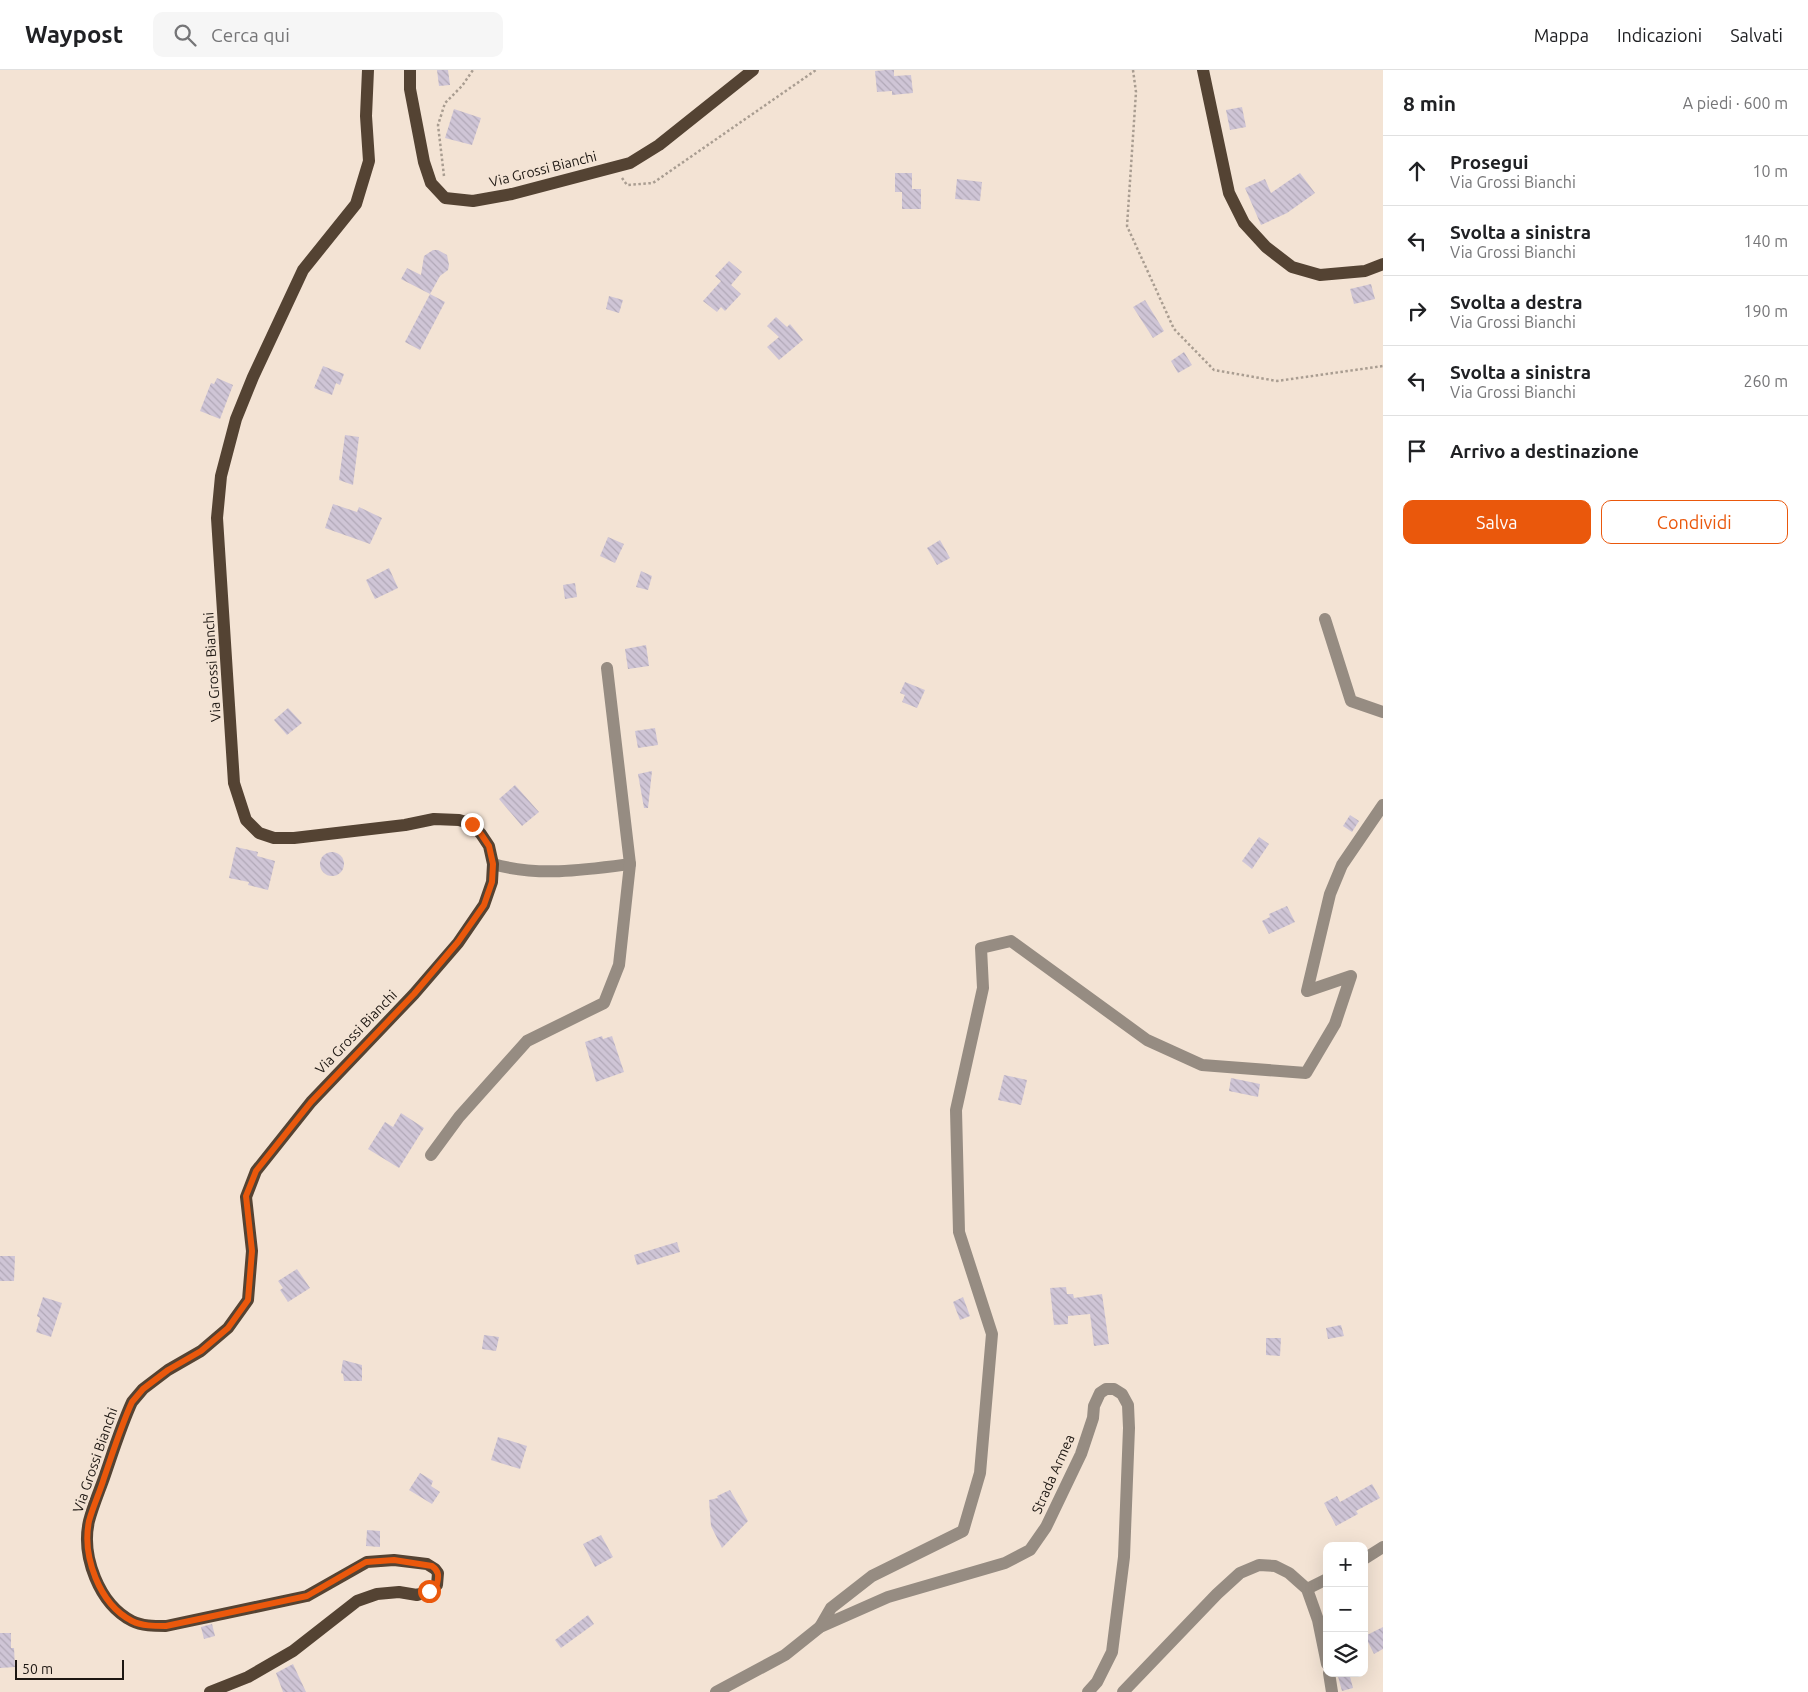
<!DOCTYPE html>
<html lang="it">
<head>
<meta charset="utf-8">
<style>
  :root { --surface:#fff; --page:#f6f6f6; --text:#202124; --muted:#757577; --line:#e0e0e0; --accent:#ea580c }
  body { margin:0; font-family:Ubuntu,sans-serif; background:var(--page); color:var(--text) }
  .controls { position:absolute; right:15px; bottom:15px; display:grid; overflow:hidden; border-radius:10px; box-shadow:0 5px 20px #0002 }
  .controls button { width:45px; height:45px; display:grid; place-items:center; padding:0; border:0; border-bottom:1px solid var(--line); background:var(--surface); color:var(--text); font:25px sans-serif }
  .scale { position:absolute; left:15px; bottom:12px; width:109px; box-sizing:border-box; padding-left:5px; border:2px solid #1d1712; border-top:0; font-size:14px; line-height:18px; white-space:nowrap; color:#1d1712; -webkit-text-stroke:4px #f3e3d4; paint-order:stroke }
  .stop { position:absolute; width:15px; height:15px; margin:-11px; border:4px solid #ea580c; border-radius:50%; background:#fff }
  .stop.end { background:#ea580c; border-color:#fff; box-shadow:0 1px 5px #0008 }
  .list { margin:0; padding:0; list-style:none }
  h2 { display:flex; justify-content:space-between; align-items:center; height:65px; margin:0; padding:0 20px; font-size:21px }
  h2 small { font-size:16px; font-weight:400; color:var(--muted) }
  .list li { display:grid; grid-template-columns:32px 1fr auto; gap:15px; align-items:center; box-sizing:border-box; height:70px; padding:0 20px; border-top:1px solid var(--line) }
  .list b { display:block; font-size:19px; white-space:nowrap }
  .list p { margin:0; font-size:16px; white-space:nowrap; color:var(--muted) }
  .list em { font-size:16px; font-style:normal; color:var(--muted) }
  .actions { display:flex; gap:10px; padding:15px 20px }
  .actions a { flex:1; padding:11px 0; border:1px solid var(--accent); border-radius:10px; text-align:center; font-size:18px; color:var(--accent) }
  .actions .main { background:var(--accent); color:#fff }
  .icon { flex:none; width:28px; height:28px; fill:none; stroke:currentColor; stroke-width:2; stroke-linecap:round; stroke-linejoin:round }
  .map { position:relative; flex:none; width:1383px; height:1622px; overflow:hidden }
  header { display:flex; align-items:center; gap:30px; box-sizing:border-box; height:70px; padding:0 25px; background:var(--surface); border-bottom:1px solid var(--line) }
  header strong { font-size:24px }
  nav { display:flex; gap:28px; margin-inline-start:auto; font-size:18px }
  .search { width:350px; height:45px; background:var(--page); display:flex; align-items:center; gap:12px; box-sizing:border-box; padding:0 18px; border-radius:10px; color:var(--muted); font-size:19px }
  main { display:flex }
  aside { flex:1; background:var(--surface) }
  .map>svg:first-child { display:block }
  .building { fill:url(#building-back-hatch) }
  .lines { fill:none; stroke-linecap:round; stroke-linejoin:round }
  .path { stroke:#a99d91; stroke-width:2.5; stroke-dasharray:2.5 2.5; stroke-linecap:butt }
  .minor { stroke:#968c82; stroke-width:12 }
  .major { stroke:#544333; stroke-width:12 }
  .route { stroke:#ea580c; stroke-width:6 }
  .labels { text-anchor:middle; stroke-width:5; stroke-linejoin:round; paint-order:stroke }
  .street-label { font-size:14px; fill:#1d1712; stroke:#f3e3d4 }
</style>
</head>
<body>
<header>
<strong>Waypost</strong>
<div class="search"><svg class="icon" aria-label="search" viewBox="0 0 24 24"><circle cx="10" cy="10" r="6"/><path d="M15 15l6 6"/></svg>Cerca qui</div>
<nav><a>Mappa</a><a>Indicazioni</a><a>Salvati</a></nav>
</header>
<main>
<div class="map">
<svg width="1383" height="1622" viewBox="0 0 1383 1622">
  <defs>
    <pattern id="building-back-hatch" width="6" height="6" patternUnits="userSpaceOnUse" patternTransform="scale(1.25)"><rect width="6" height="6" fill="#cfc5d6"/><path d="M-1 5l2 2M0 0l6 6M5-1l2 2" fill="none" stroke="#b1a8b7"/></pattern>
  </defs>
  <rect width="100%" height="100%" fill="#f3e3d4"/>
  <g class="building">
    <polygon points="437,0 448,0 450,15 439,16"/>
    <polygon points="886,0 894,0 894,6 911,5 913,23 892,25 892,21 877,22 875,1"/>
    <polygon points="1242,37 1246,57 1230,60 1226,40"/>
    <polygon points="454,39 481,48 472,75 445,68"/>
    <polygon points="895,103 912,103 912,119 921,119 921,139 902,139 902,122 895,122"/>
    <polygon points="1300,103 1315,123 1287,143 1261,155 1245,118 1265,109 1271,123"/>
    <polygon points="957,109 982,112 980,131 955,129"/>
    <polygon points="433,180 438,180 447,185 449,195 448,200 440,206 430,224 401,209 407,198 421,205 424,186"/>
    <polygon points="729,191 742,202 731,215 741,224 725,241 721,237 717,242 703,231 721,211 715,206"/>
    <polygon points="1371,214 1375,229 1354,234 1350,219"/>
    <polygon points="430,224 445,232 420,280 405,272"/>
    <polygon points="609,226 623,230 619,243 606,239"/>
    <polygon points="1145,230 1164,261 1153,268 1133,237"/>
    <polygon points="776,247 787,257 790,254 803,270 779,290 767,277 779,267 767,256"/>
    <polygon points="1184,282 1192,295 1178,303 1171,291"/>
    <polygon points="323,296 344,304 340,315 336,313 332,325 314,318"/>
    <polygon points="217,308 233,315 220,349 200,341 211,313 214,314"/>
    <polygon points="345,365 359,367 353,415 339,410"/>
    <polygon points="333,434 357,442 359,437 382,448 370,474 325,458"/>
    <polygon points="608,467 624,474 615,493 600,486"/>
    <polygon points="940,470 950,488 937,495 927,478"/>
    <polygon points="389,498 398,518 375,529 366,510"/>
    <polygon points="641,501 652,506 648,520 636,517"/>
    <polygon points="575,513 577,527 565,529 563,515"/>
    <polygon points="646,575 649,596 628,599 625,579"/>
    <polygon points="905,612 925,620 917,638 902,632 905,625 900,623"/>
    <polygon points="288,638 302,653 287,665 274,650"/>
    <polygon points="655,658 658,675 638,678 635,661"/>
    <polygon points="652,701 648,738 644,738 638,704"/>
    <polygon points="515,715 539,742 522,756 499,729"/>
    <polygon points="1350,745 1359,751 1352,762 1343,756"/>
    <polygon points="1259,767 1269,774 1252,799 1242,791"/>
    <polygon points="236,777 258,782 257,786 275,791 268,820 248,815 249,812 229,808"/>
    <circle cx="332" cy="794" r="12"/>
    <polygon points="1287,836 1295,852 1269,864 1262,851 1270,847 1269,844"/>
    <polygon points="602,966 603,969 612,966 624,1002 596,1012 585,972"/>
    <polygon points="1004,1005 1027,1010 1021,1035 998,1030"/>
    <polygon points="1231,1008 1260,1014 1258,1027 1229,1021"/>
    <polygon points="401,1043 424,1058 399,1098 368,1079 385,1052 393,1057"/>
    <polygon points="677,1172 680,1182 637,1195 634,1185"/>
    <polygon points="0,1186 15,1186 14,1211 0,1211"/>
    <polygon points="297,1199 310,1218 288,1232 280,1220 283,1218 278,1211"/>
    <polygon points="1066,1217 1067,1224 1073,1224 1074,1228 1102,1224 1109,1274 1094,1276 1090,1244 1068,1246 1068,1254 1054,1255 1050,1218"/>
    <polygon points="43,1227 62,1233 51,1267 36,1262 40,1248 37,1246"/>
    <polygon points="963,1227 970,1246 960,1250 953,1232"/>
    <polygon points="1341,1255 1344,1266 1328,1269 1326,1258"/>
    <polygon points="484,1265 499,1267 496,1281 482,1279"/>
    <polygon points="1266,1268 1281,1268 1280,1286 1266,1285"/>
    <polygon points="343,1290 362,1295 362,1311 344,1311 343,1304 341,1303"/>
    <polygon points="498,1367 527,1376 520,1399 491,1390"/>
    <polygon points="420,1403 433,1411 431,1416 440,1422 432,1434 409,1420"/>
    <polygon points="1372,1414 1380,1428 1356,1441 1358,1444 1336,1456 1324,1433 1337,1426 1340,1432"/>
    <polygon points="730,1420 748,1451 722,1478 711,1456 709,1430 718,1428 717,1426"/>
    <polygon points="367,1460 380,1461 380,1477 366,1476"/>
    <polygon points="601,1465 613,1487 595,1497 583,1474"/>
    <polygon points="588,1545 594,1554 561,1578 555,1570"/>
    <polygon points="212,1554 215,1566 204,1569 201,1557"/>
    <polygon points="1383,1557 1383,1579 1374,1584 1365,1566"/>
    <polygon points="0,1563 11,1563 11,1578 14,1578 15,1597 0,1598"/>
    <polygon points="293,1594 306,1622 283,1622 276,1603"/>
    <polygon points="1337,1603 1349,1603 1353,1618 1342,1621"/>
  </g>
  <g class="lines">
    <g class="path">
      <polyline points="1133,0 1136,22 1127,156 1174,259 1214,300 1277,311 1383,296"/>
      <polyline points="444,106 438,55 445,33 462,16 473,0"/>
      <polyline points="622,108 627,115 653,113 816,0"/>
    </g>
    <g class="minor">
      <polyline points="1325,549 1351,631 1383,642"/>
      <path d="M493,794C538,807 585,800 630,794L607,598"/>
      <polyline points="431,1085 459,1047 527,971 604,933 619,895 630,794"/>
      <polyline points="1364,1489 1383,1477"/>
      <polyline points="1307,1519 1327,1509"/>
      <polyline points="820,1557 831,1538 872,1506 963,1461 980,1403 992,1264 959,1162 956,1040 983,918 981,878 1011,871 1147,970 1202,995 1306,1003 1335,954 1351,906 1307,921 1330,824 1342,795 1383,735"/>
      <polyline points="1329,1603 1332,1622"/>
      <polyline points="716,1622 785,1585 820,1557 888,1527 1005,1493 1030,1480 1046,1457 1081,1384 1093,1348 1094,1336 1100,1323 1106,1319 1114,1319 1122,1324 1128,1335 1129,1358 1124,1487 1112,1582 1097,1612 1088,1622"/>
      <polyline points="1123,1622 1217,1524 1240,1503 1259,1495 1275,1496 1289,1503 1307,1519 1318,1550 1327,1594"/>
    </g>
    <g class="major">
      <polyline points="410,0 410,19 424,92 431,113 445,128 473,131 512,124 630,93 659,75 753,0"/>
      <polyline points="1203,0 1229,123 1244,153 1266,177 1292,197 1320,205 1365,201 1383,194"/>
      <path d="M210,1622L248,1607L293,1581L357,1531L377,1524L399,1522L417,1525L429,1521L437,1515L438,1503L435,1499L427,1494L394,1490L367,1492L307,1526L166,1556C154,1556 142,1556 132,1551C99,1534 81,1486 89,1451C93,1436 99,1422 104,1408C113,1382 121,1356 132,1332L143,1319L168,1300L201,1281L228,1258L248,1230L252,1181L246,1127L256,1101L311,1032L414,924L458,873L484,835L492,812L493,794L489,776L481,764L472,754L459,750L434,749L405,755L294,768H274L259,763L246,750L234,713L217,448L221,406L236,349L253,307L303,200L356,134L369,91L366,46L368,0"/>
    </g>
  </g>
  <g class="lines">
    <path class="route" d="M429,1521L437,1514C439,1506 439,1501 432,1496L394,1490L366,1492L307,1526L166,1556C154,1556 142,1556 132,1551C99,1534 82,1486 89,1451C93,1436 100,1422 104,1408C113,1382 121,1356 132,1332L143,1319L168,1300L201,1281L228,1258L248,1230L252,1181L246,1126L256,1101L311,1032L414,924L458,872L484,835L492,812L493,794L489,776L481,764L472,754"/>
  </g>
  <g class="labels">
    <g class="street-label">
      <text transform="translate(543 99) rotate(-14)" y="5">Via Grossi Bianchi</text>
      <text transform="translate(212 597) rotate(-94)" y="5">Via Grossi Bianchi</text>
      <text transform="translate(356 962) rotate(-46)" y="5">Via Grossi Bianchi</text>
      <text transform="translate(95 1390) rotate(-71)" y="5">Via Grossi Bianchi</text>
      <text transform="translate(1053 1404) rotate(-66)" y="5">Strada Armea</text>
    </g>
  </g>
</svg>
<div class="controls">
<button>+</button>
<button>−</button>
<button><svg class="icon" aria-label="layers" viewBox="0 0 24 24"><path d="M12 4l9 5-9 5-9-5zM3 14l9 5 9-5"/></svg></button>
</div>
<div class="scale">50 m</div>
<div class="stop" style="left:429px;top:1521px"></div>
<div class="stop end" style="left:472px;top:754px"></div>
</div>
<aside>
<h2>8 min<small>A piedi · 600 m</small></h2>
<ul class="list">
<li><svg class="icon" aria-label="ahead" viewBox="0 0 24 24"><path d="M12 20V5M6 11l6-6 6 6"/></svg><div><b>Prosegui</b><p>Via Grossi Bianchi</p></div><em>10 m</em></li>
<li><svg class="icon" aria-label="left" viewBox="0 0 24 24"><path d="M17 20v-9H6M10 6l-5 5 5 5"/></svg><div><b>Svolta a sinistra</b><p>Via Grossi Bianchi</p></div><em>140 m</em></li>
<li><svg class="icon" aria-label="right" viewBox="0 0 24 24"><path d="M7 20v-9h11M14 6l5 5-5 5"/></svg><div><b>Svolta a destra</b><p>Via Grossi Bianchi</p></div><em>190 m</em></li>
<li><svg class="icon" aria-label="left" viewBox="0 0 24 24"><path d="M17 20v-9H6M10 6l-5 5 5 5"/></svg><div><b>Svolta a sinistra</b><p>Via Grossi Bianchi</p></div><em>260 m</em></li>
<li><svg class="icon" aria-label="arrive" viewBox="0 0 24 24"><path d="M6 21V4h12l-3 4 3 4H6"/></svg><div><b>Arrivo a destinazione</b></div></li>
</ul>
<div class="actions"><a class="main">Salva</a><a>Condividi</a></div>
</aside>
</main>
</body>
</html>
